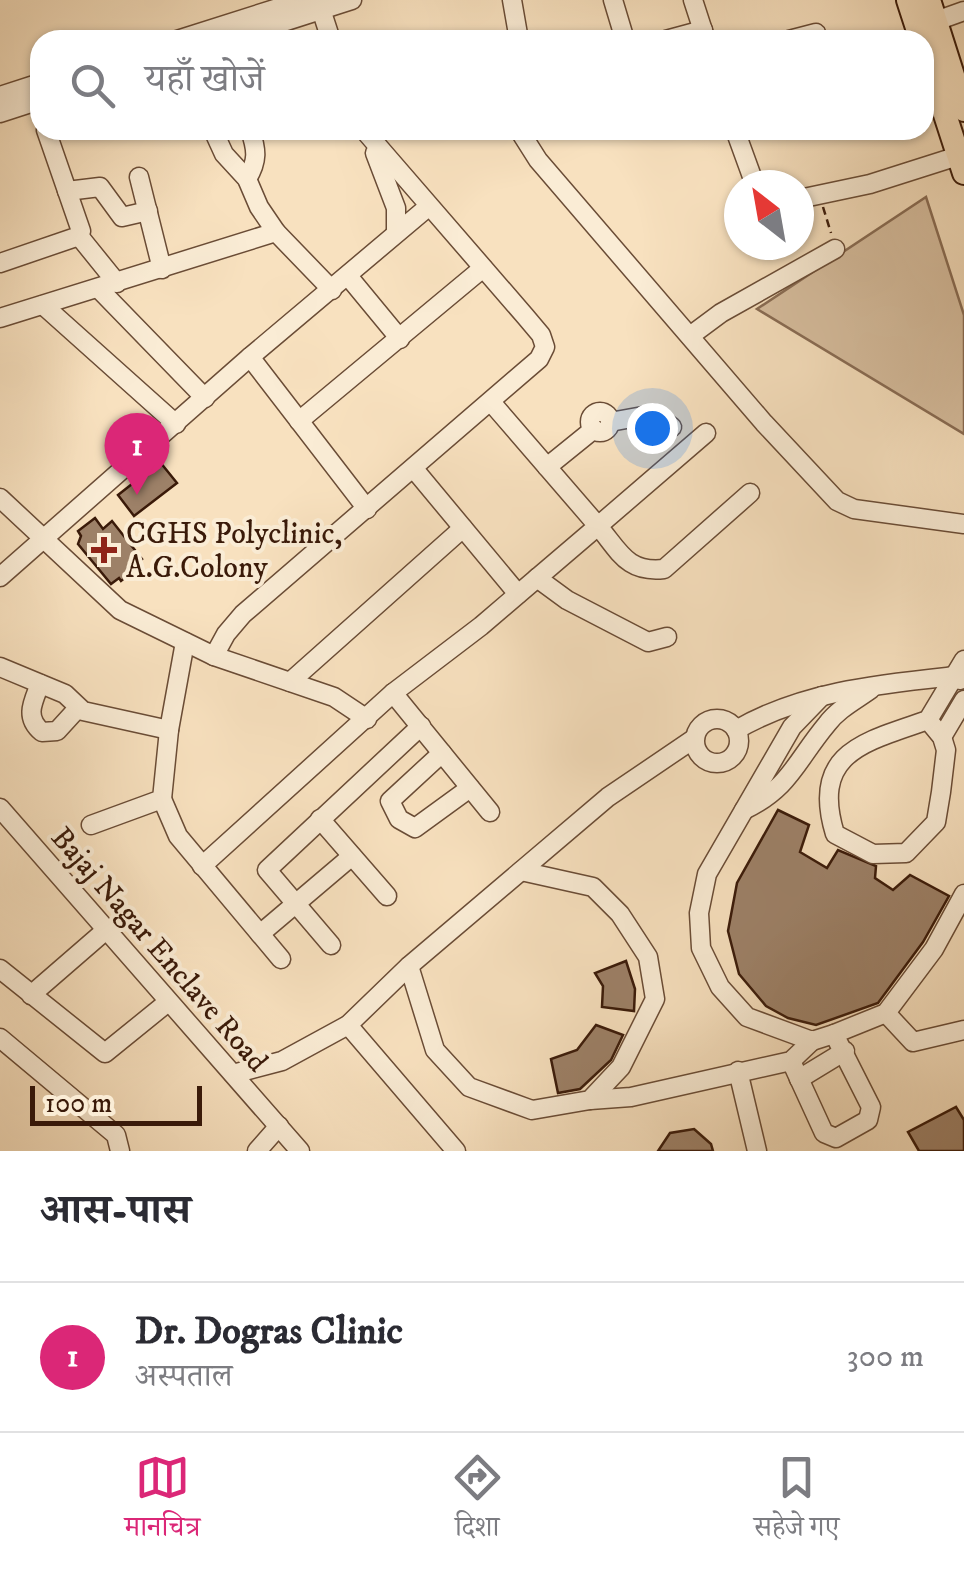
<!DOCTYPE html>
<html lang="hi">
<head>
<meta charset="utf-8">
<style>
  :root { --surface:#fff; --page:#f7f7f7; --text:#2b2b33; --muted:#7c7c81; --line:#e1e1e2; --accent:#db2777 }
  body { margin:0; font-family:"IM FELL DW Pica","Noto Serif Devanagari",serif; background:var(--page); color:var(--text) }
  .compass { position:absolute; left:724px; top:170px; width:90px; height:90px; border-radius:50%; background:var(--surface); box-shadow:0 2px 8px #0004; rotate:329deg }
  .scale { position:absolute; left:30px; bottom:25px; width:172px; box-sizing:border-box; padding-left:10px; border:5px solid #3a1a09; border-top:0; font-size:28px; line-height:35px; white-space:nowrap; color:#3a1a09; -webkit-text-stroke:8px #faecd5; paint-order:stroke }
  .you { position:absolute; left:652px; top:428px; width:35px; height:35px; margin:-25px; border:8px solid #fff; border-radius:50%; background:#1a73e8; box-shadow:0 0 0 15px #1a73e833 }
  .badge { display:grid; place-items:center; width:65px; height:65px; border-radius:50%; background:var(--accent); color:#fff; font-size:32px; font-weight:700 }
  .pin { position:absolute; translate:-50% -82px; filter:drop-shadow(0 2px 5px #0008) }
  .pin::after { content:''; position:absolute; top:52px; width:35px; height:30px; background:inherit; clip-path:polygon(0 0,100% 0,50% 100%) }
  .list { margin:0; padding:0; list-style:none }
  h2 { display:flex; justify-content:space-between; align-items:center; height:130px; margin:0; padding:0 40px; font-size:42px }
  h2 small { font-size:32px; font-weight:400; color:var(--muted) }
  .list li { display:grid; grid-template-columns:65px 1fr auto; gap:30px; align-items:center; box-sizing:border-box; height:150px; padding:0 40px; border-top:2px solid var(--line) }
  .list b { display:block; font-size:38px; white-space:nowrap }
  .list p { margin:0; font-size:32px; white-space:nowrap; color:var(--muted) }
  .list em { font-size:32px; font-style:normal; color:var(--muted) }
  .icon { flex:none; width:55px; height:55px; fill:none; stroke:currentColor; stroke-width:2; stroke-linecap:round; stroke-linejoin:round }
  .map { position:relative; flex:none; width:964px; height:1151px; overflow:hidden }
  .search { position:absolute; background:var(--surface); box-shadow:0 2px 8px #0004; left:30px; right:30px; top:30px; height:110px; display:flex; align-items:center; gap:25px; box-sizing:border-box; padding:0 35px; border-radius:30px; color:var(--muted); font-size:38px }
  .sheet { height:280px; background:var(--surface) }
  nav { display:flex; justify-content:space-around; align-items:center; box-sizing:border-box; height:140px; border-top:2px solid var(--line); background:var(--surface); font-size:28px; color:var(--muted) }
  nav a { display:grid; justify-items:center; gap:5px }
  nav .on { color:var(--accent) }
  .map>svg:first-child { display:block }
  .green { fill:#d8bfa0; stroke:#896c54; stroke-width:2.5 }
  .building { fill:#9d8168; stroke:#3a1a09; stroke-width:2.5 }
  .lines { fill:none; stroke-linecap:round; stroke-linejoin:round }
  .minor-casing { stroke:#6a4c36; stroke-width:21 }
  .major-casing { stroke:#3a1a09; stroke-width:26 }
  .path { stroke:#3a1a09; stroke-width:2.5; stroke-dasharray:8 5; stroke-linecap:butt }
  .minor { stroke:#faecd5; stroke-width:18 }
  .major { stroke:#f8e1bf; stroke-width:22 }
  .poi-dot { fill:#8f2418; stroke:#faecd5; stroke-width:4 }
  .labels { text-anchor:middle; stroke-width:8; stroke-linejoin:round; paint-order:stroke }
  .poi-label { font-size:30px; fill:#3a1a09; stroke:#faecd5; text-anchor:start }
  .street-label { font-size:30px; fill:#3a1a09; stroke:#faecd5 }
</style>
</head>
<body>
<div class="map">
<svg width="964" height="1151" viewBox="0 0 964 1151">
  <rect width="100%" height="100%" fill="#f8e1bf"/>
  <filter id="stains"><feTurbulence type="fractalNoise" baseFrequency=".002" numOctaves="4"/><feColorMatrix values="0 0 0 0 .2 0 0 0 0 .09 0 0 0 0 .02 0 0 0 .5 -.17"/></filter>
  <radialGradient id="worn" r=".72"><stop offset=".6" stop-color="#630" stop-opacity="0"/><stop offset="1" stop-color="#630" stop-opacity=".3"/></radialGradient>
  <polygon class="green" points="926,197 964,315 964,434 757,309"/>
  <g class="building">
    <polygon points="160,462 177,483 134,516 118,495"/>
    <polygon points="95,518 103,529 112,521 142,559 135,565 137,568 121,581 119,578 111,584 78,544 81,536 78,531"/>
    <polygon points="778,810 809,825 800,852 827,868 838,850 876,866 875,878 893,890 910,875 949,896 923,942 878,1003 816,1025 788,1018 766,1006 739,974 728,931 737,883"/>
    <polygon points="626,961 635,989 634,1011 602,1007 603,986 595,973"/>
    <polygon points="596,1025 623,1035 611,1060 580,1089 558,1093 551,1059 577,1050"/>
    <polygon points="956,1107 964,1120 964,1151 919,1151 908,1132"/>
    <polygon points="694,1129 711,1144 713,1151 658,1151 670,1133"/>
  </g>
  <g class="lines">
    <defs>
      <g id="minor">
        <polyline points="318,0 331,40"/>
        <polyline points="512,0 519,40"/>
        <polyline points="613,0 625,40"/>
        <polyline points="693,0 706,40"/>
        <polyline points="936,21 964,11"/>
        <polyline points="177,40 303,0"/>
        <polyline points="227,40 352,0"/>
        <polyline points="666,40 703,30"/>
        <polyline points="789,40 816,33"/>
        <polyline points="0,96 40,83"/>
        <polyline points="0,113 40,100"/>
        <polyline points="213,130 224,154 247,179 259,207 276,232"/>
        <polyline points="519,130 538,160 764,423 837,501 854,509 964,524"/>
        <polyline points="735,130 755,185"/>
        <polyline points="375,153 396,208 396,233"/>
        <polyline points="139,177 162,269"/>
        <path d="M247,179C258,161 257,150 250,130"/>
        <polyline points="67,191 100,187 122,217 148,211"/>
        <polyline points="799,199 870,184 958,156"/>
        <polyline points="79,236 117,283"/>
        <polyline points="0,263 79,236 81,231 46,130"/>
        <polyline points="348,276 400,339"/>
        <polyline points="99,289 205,398"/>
        <polyline points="43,305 176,424"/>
        <polyline points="0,318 276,232 332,290"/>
        <polyline points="690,336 721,313 835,249"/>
        <polyline points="250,357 367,509"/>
        <circle cx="600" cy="422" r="10"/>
        <polyline points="299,421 483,268"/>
        <polyline points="610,422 654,414 672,427"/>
        <path d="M706,433L598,526C620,552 627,573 664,569L750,493"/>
        <polyline points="547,467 594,429"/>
        <polyline points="414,469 518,594"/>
        <polyline points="0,498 120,610 214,656 334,697 367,719"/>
        <polyline points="0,577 250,357 428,207"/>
        <polyline points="537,578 567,600 648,642 667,637"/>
        <polyline points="214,656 226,634 243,614 539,359 545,347 541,335 525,316 364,130"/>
        <polyline points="0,667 65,694 83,711 169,730"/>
        <polyline points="290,682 463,528"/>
        <path d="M40,684C33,702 24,717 42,732L57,731L78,708"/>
        <polyline points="393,693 490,812"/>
        <polyline points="822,696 792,727 707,874 699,913 701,948 720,987 747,1017 812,1041 834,1034 886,1013 934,949 964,894"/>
        <circle cx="717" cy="741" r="22"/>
        <path d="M928,720L942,737L946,750L941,792L936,822L906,853L873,854L835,834C810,752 865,742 928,720L964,660"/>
        <path d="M736,730C803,691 880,684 955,676L960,680"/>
        <polyline points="942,737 964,700"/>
        <polyline points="442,753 390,801 399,819 415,828 470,788"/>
        <polyline points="162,799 178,836 281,959"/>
        <polyline points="0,808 300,1151"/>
        <path d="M744,810C790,788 796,761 827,724C838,709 856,700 871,689"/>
        <polyline points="320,819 387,896"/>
        <polyline points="91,825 162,799 169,730 185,642"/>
        <polyline points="202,866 393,693 481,626 598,526 491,402"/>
        <polyline points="260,934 352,856"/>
        <polyline points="331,945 267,870 421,726"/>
        <polyline points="409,966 435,1050 469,1087 532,1110 590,1100 621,1067 655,999 648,957 620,914 593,887 521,871"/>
        <polyline points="0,969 105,1053 168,1002"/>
        <polyline points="31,995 106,930"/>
        <polyline points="886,1013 913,1042 964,1030"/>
        <polyline points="348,1025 456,1151"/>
        <polyline points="0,1038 116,1135 120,1151"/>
        <polyline points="791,1061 824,1133 836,1138 868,1120 871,1107 834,1034"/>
        <polyline points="738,1071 757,1151"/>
        <polyline points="233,1074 282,1061 348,1025 409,966 608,797 695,738"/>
        <polyline points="799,1079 845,1051"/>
        <polyline points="590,1100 631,1097 791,1061 812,1041"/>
        <polyline points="257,1151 279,1126"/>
      </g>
      <g id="major">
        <polyline points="908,0 921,40"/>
        <polyline points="929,0 964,110"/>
        <polyline points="924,50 964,173"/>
      </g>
    </defs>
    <use href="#minor" class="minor-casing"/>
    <use href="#major" class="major-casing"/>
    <polyline class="path" points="823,207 831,233"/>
    <use href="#minor" class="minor"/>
    <use href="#major" class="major"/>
  </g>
  <path class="poi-dot" d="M99 535h10v10h10v10h-10v10h-10v-10h-10v-10h10z"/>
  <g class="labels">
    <g class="poi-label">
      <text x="126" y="543">CGHS Polyclinic,<tspan x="126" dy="34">A.G.Colony</tspan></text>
    </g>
    <g class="street-label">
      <text transform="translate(160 949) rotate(49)" y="10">Bajaj Nagar Enclave Road</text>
    </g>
  </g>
  <rect width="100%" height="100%" filter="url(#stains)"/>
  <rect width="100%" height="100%" fill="url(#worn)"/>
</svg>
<svg class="compass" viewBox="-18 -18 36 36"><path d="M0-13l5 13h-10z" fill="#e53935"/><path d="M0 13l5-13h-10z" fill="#7c7c81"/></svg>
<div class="scale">100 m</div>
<div class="you"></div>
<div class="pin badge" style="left:137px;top:495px">1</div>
<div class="search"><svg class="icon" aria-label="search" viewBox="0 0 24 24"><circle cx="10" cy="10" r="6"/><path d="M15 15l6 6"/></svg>यहाँ खोजें</div>
</div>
<section class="sheet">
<h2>आस-पास<small></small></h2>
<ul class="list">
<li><span class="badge">1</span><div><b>Dr. Dogras Clinic</b><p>अस्पताल</p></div><em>300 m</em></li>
</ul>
</section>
<nav>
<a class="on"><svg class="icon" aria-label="map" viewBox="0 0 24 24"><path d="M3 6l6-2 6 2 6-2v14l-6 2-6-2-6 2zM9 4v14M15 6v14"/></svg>मानचित्र</a>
<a><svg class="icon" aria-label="directions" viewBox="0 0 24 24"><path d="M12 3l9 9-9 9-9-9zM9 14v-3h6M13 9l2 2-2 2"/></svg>दिशा</a>
<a><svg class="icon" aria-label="saved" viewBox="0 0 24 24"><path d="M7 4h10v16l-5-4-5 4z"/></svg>सहेजे गए</a>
</nav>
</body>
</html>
